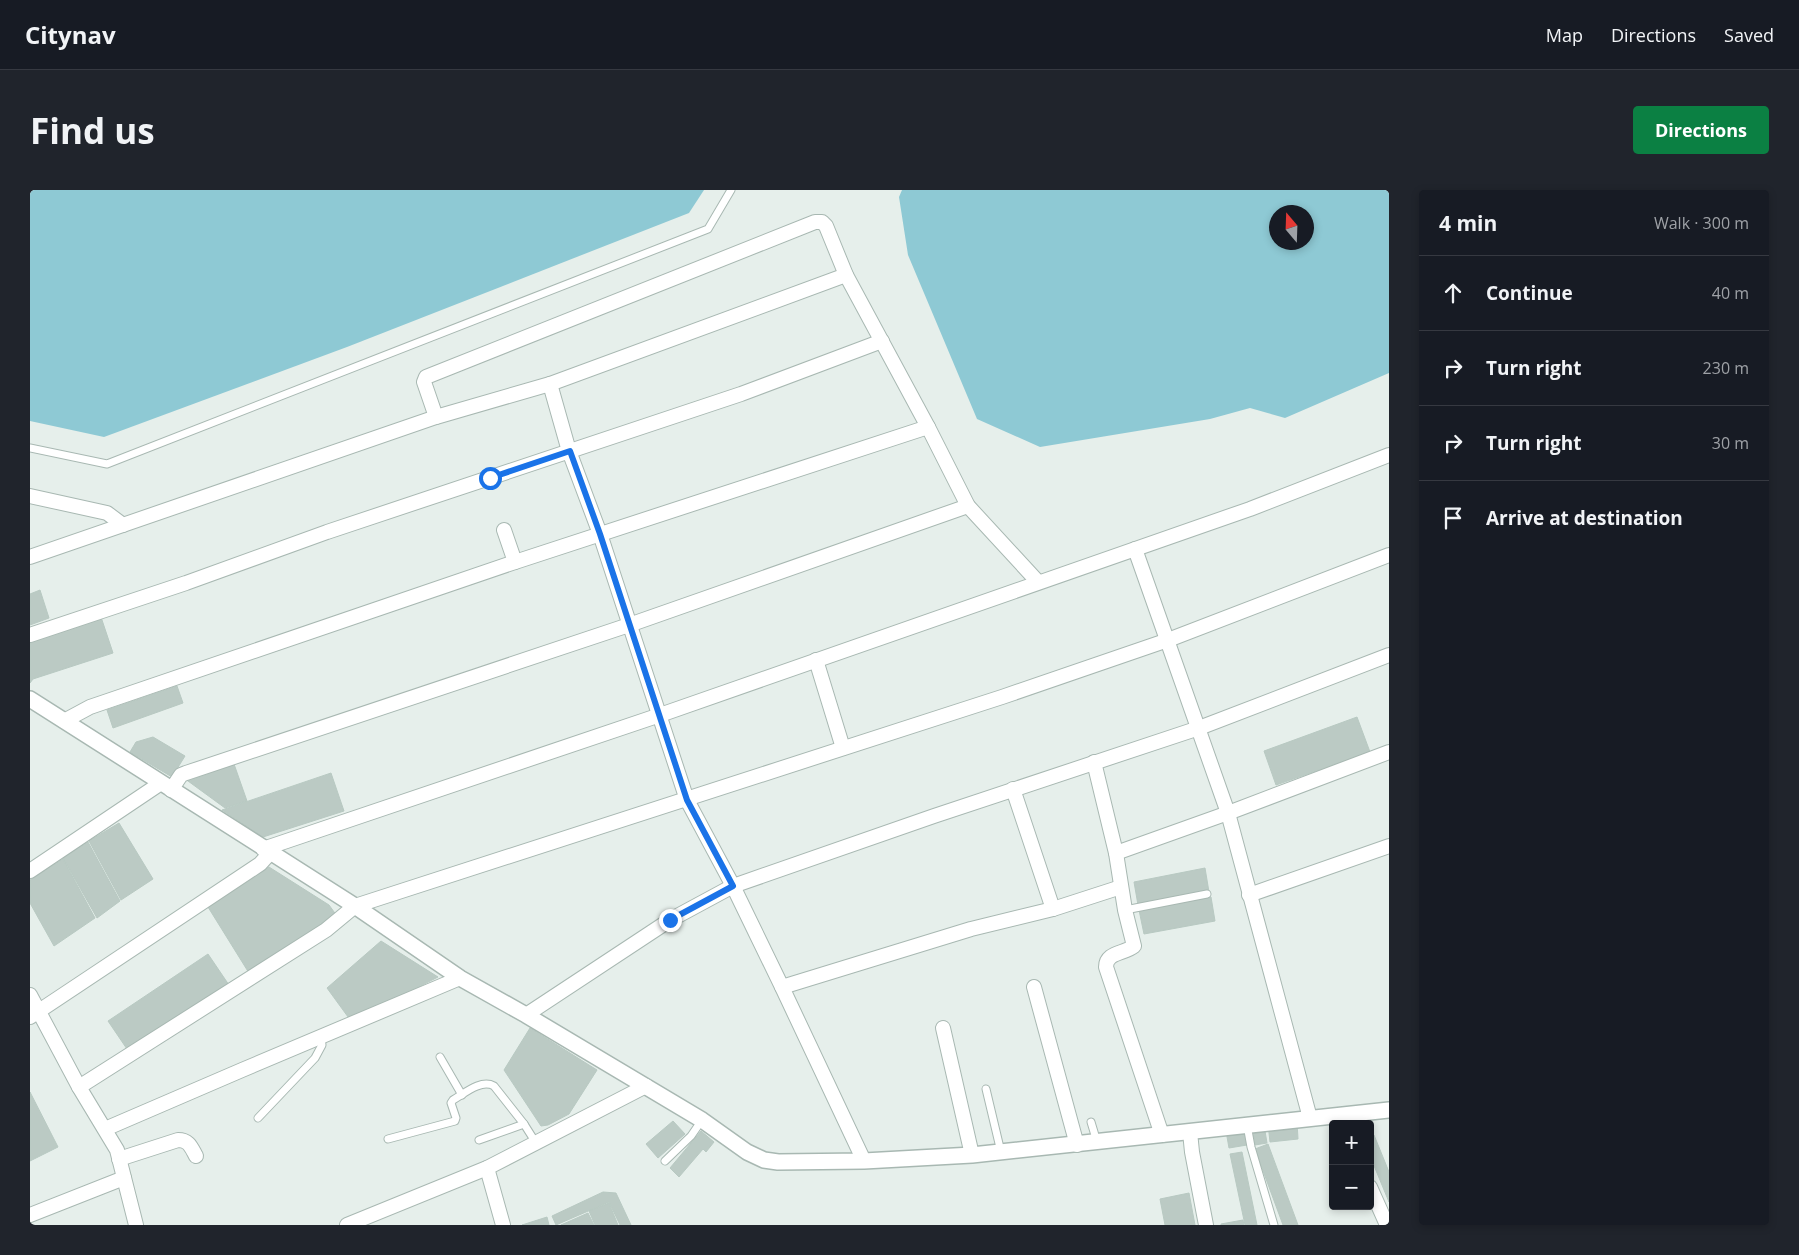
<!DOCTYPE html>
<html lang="en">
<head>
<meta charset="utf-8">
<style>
  :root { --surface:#171b24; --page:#20242c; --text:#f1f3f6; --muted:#9ea1a6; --line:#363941; --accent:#0b8043 }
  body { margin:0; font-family:"Open Sans",sans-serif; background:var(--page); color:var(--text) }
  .controls { position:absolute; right:15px; bottom:15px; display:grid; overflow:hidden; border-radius:5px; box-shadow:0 2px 8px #0003 }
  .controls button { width:45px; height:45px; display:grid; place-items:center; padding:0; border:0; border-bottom:1px solid var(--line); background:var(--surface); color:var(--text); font:25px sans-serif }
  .compass { position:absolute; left:1239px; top:15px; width:45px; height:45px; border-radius:50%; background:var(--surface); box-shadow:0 2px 8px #0003; rotate:341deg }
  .stop { position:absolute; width:15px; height:15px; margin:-11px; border:4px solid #1a73e8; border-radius:50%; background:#fff }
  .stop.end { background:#1a73e8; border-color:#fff; box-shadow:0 1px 5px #0008 }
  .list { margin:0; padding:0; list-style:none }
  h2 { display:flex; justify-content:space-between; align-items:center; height:65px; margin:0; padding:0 20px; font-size:21px }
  h2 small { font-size:16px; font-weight:400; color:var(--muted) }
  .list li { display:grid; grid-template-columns:32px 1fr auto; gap:15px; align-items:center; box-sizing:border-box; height:75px; padding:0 20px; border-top:1px solid var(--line) }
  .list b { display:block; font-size:19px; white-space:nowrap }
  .list em { font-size:16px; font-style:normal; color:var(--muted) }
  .icon { flex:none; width:28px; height:28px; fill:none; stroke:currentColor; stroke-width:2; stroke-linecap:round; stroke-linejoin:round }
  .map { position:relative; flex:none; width:1359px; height:1035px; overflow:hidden; border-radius:5px }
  header { display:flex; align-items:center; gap:30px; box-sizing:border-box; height:70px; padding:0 25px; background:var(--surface); border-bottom:1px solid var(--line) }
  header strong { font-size:24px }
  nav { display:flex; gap:28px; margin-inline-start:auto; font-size:18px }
  .intro { display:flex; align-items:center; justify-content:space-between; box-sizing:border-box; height:120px; padding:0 30px }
  h1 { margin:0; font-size:35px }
  .button { padding:12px 22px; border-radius:5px; background:var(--accent); color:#fff; font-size:18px; font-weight:700 }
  main { display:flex; gap:30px; padding:0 30px }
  aside { flex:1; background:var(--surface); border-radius:5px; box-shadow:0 2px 8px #0003 }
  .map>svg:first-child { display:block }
  .water { fill:#8ec9d4; fill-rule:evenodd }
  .building { fill:#bbcac4; stroke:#b8c9c2 }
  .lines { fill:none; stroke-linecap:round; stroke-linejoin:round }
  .service-casing { stroke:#a8b8b2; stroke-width:9 }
  .minor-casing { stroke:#a8b8b2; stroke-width:16 }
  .tertiary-casing { stroke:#a8b8b2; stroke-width:18 }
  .service { stroke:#fff; stroke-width:7 }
  .minor { stroke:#fff; stroke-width:14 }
  .tertiary { stroke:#fff; stroke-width:15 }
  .route { stroke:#1a73e8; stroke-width:6 }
</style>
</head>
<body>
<header>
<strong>Citynav</strong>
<nav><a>Map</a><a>Directions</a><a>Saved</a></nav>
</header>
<div class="intro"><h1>Find us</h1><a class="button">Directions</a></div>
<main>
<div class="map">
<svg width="1359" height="1035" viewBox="0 0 1359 1035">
  <rect width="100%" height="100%" fill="#e6efeb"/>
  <g class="water">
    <polygon points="0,0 674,0 659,23 317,157 74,247 0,231"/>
    <path d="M872,0H1359V183L1255,228L1220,218L1180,229L1010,257L947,229L878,65L869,7ZM1246,22H1276V52H1246Z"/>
  </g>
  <g class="building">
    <polygon points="10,400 19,428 0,435 0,404"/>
    <polygon points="71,427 83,463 3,489 0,493 0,450"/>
    <polygon points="147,496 153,513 83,538 77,520"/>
    <polygon points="1327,527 1340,562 1246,595 1234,561"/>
    <polygon points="123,547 155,566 142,587 100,562 106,552"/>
    <polygon points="204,574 217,611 195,618 158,591"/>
    <polygon points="301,583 314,621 233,647 192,620"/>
    <polygon points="89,633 123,689 91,710 59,651"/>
    <polygon points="58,652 90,711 67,728 33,668"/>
    <polygon points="33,669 65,728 24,756 0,713 0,690"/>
    <polygon points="239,677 299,715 307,726 219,783 178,717"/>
    <polygon points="1175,678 1179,702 1108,715 1104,692"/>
    <polygon points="1181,707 1185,731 1114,744 1109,720"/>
    <polygon points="351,751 408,787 321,831 297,798"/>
    <polygon points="178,764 199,795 99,862 78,831"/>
    <polygon points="500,838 567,880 539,924 518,935 511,936 474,880"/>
    <polygon points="0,902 28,957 0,971"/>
    <polygon points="643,931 655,944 628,968 616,954"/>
    <polygon points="1267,932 1268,949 1240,952 1238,934"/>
    <polygon points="1234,935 1237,953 1225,955 1222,937"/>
    <polygon points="1214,938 1217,955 1199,958 1196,941"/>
    <polygon points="671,941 684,952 676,962 673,959 649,987 640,978"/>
    <polygon points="1344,945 1359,982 1359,1012 1340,966 1340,947"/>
    <polygon points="1238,954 1268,1035 1253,1035 1225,959"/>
    <polygon points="1212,962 1227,1035 1215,1035 1200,964"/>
    <polygon points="573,1002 586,1003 601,1035 590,1035 579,1012 526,1035 522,1026"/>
    <polygon points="1159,1003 1165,1035 1135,1035 1130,1009"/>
    <polygon points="579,1013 588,1035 565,1035 559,1021"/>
    <polygon points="558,1023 564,1035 531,1035"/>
    <polygon points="517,1027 519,1035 492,1035"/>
    <polygon points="1213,1030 1214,1035 1191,1035 1191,1034"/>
  </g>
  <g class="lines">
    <defs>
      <g id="service">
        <polyline points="0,258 77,274 678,39 701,0"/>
        <polyline points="1095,720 1177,704"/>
        <polyline points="410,867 432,905"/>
        <polyline points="956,899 971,962"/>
        <polyline points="228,928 285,868 292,855 291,848"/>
        <polyline points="1061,932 1067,952"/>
        <polyline points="1217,935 1221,957 1244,1035"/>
        <path d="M358,949L425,931L426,928L421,913L423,910C435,903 451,889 464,896L494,934L506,953"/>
        <polyline points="449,950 494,934"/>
        <polyline points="635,971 661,946 672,930"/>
      </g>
      <g id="minor">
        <polyline points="520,194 539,261 570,344 657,610 703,696 752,797 834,971"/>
        <polyline points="406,227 394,192 396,187 785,32 792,32 796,36 816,85 898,237 938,316 1008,392"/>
        <polyline points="0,306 77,323 93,335"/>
        <polyline points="474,340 485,372"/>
        <polyline points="1105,359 1198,623 1280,928"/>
        <polyline points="0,367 406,227 520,194 816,85"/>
        <polyline points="0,445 156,393 297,342 711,204 852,151"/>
        <polyline points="786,470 813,558"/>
        <polyline points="34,531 60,517 485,372 898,237"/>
        <path d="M1064,572L1086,663L1095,720L1104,756C1094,764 1076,762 1076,777L1132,945"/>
        <polyline points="983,599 1023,719"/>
        <polyline points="141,600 151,585 156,583 599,435 938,316"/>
        <polyline points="233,659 630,525 1220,319 1359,265"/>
        <polyline points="1086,663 1198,623 1359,562"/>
        <polyline points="0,681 131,593"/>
        <polyline points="1219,705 1359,656"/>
        <polyline points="752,797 941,739 1023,719 1091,697"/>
        <polyline points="1004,797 1047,955"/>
        <polyline points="0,805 49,897 87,960 106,1035"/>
        <polyline points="496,825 640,730 703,696 904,626 1169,538 1359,465"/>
        <polyline points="0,827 230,674 240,663"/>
        <polyline points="913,838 942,965"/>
        <polyline points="49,897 296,740 325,716 972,507 1138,450 1359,365"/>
        <polyline points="75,939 212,880 430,788"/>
        <polyline points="1160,942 1162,962 1176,1035"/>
        <path d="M89,969L148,950C159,950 161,957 166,966"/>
        <polyline points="457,978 473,1035"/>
        <polyline points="1340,997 1357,1035"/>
        <polyline points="0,1025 94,988"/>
        <polyline points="317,1035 457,978 616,896"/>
      </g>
      <polyline id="tertiary" points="0,509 325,716 430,788 496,825 672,930 717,962 734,970 748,972 834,971 942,965 1359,920"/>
    </defs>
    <use href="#service" class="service-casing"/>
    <use href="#minor" class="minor-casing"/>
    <use href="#tertiary" class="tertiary-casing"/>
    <use href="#service" class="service"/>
    <use href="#minor" class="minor"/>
    <use href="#tertiary" class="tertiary"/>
  </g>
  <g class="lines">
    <polyline class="route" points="460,288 540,261 570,344 657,610 703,696 640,730"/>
  </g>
</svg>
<div class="controls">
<button>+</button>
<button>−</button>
</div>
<svg class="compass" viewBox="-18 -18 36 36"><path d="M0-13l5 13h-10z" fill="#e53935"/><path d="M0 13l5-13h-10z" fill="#9ea1a6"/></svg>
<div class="stop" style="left:460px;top:288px"></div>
<div class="stop end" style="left:640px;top:730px"></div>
</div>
<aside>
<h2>4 min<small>Walk · 300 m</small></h2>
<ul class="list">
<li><svg class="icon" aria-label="ahead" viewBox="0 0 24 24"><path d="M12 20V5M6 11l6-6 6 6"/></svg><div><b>Continue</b></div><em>40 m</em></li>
<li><svg class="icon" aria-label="right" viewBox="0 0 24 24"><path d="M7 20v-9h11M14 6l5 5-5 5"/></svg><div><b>Turn right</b></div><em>230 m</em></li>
<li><svg class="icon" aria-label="right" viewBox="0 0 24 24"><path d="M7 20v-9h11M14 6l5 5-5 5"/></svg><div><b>Turn right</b></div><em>30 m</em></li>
<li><svg class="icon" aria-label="arrive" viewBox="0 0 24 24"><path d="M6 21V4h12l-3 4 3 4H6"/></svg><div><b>Arrive at destination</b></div></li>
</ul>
</aside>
</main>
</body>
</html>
